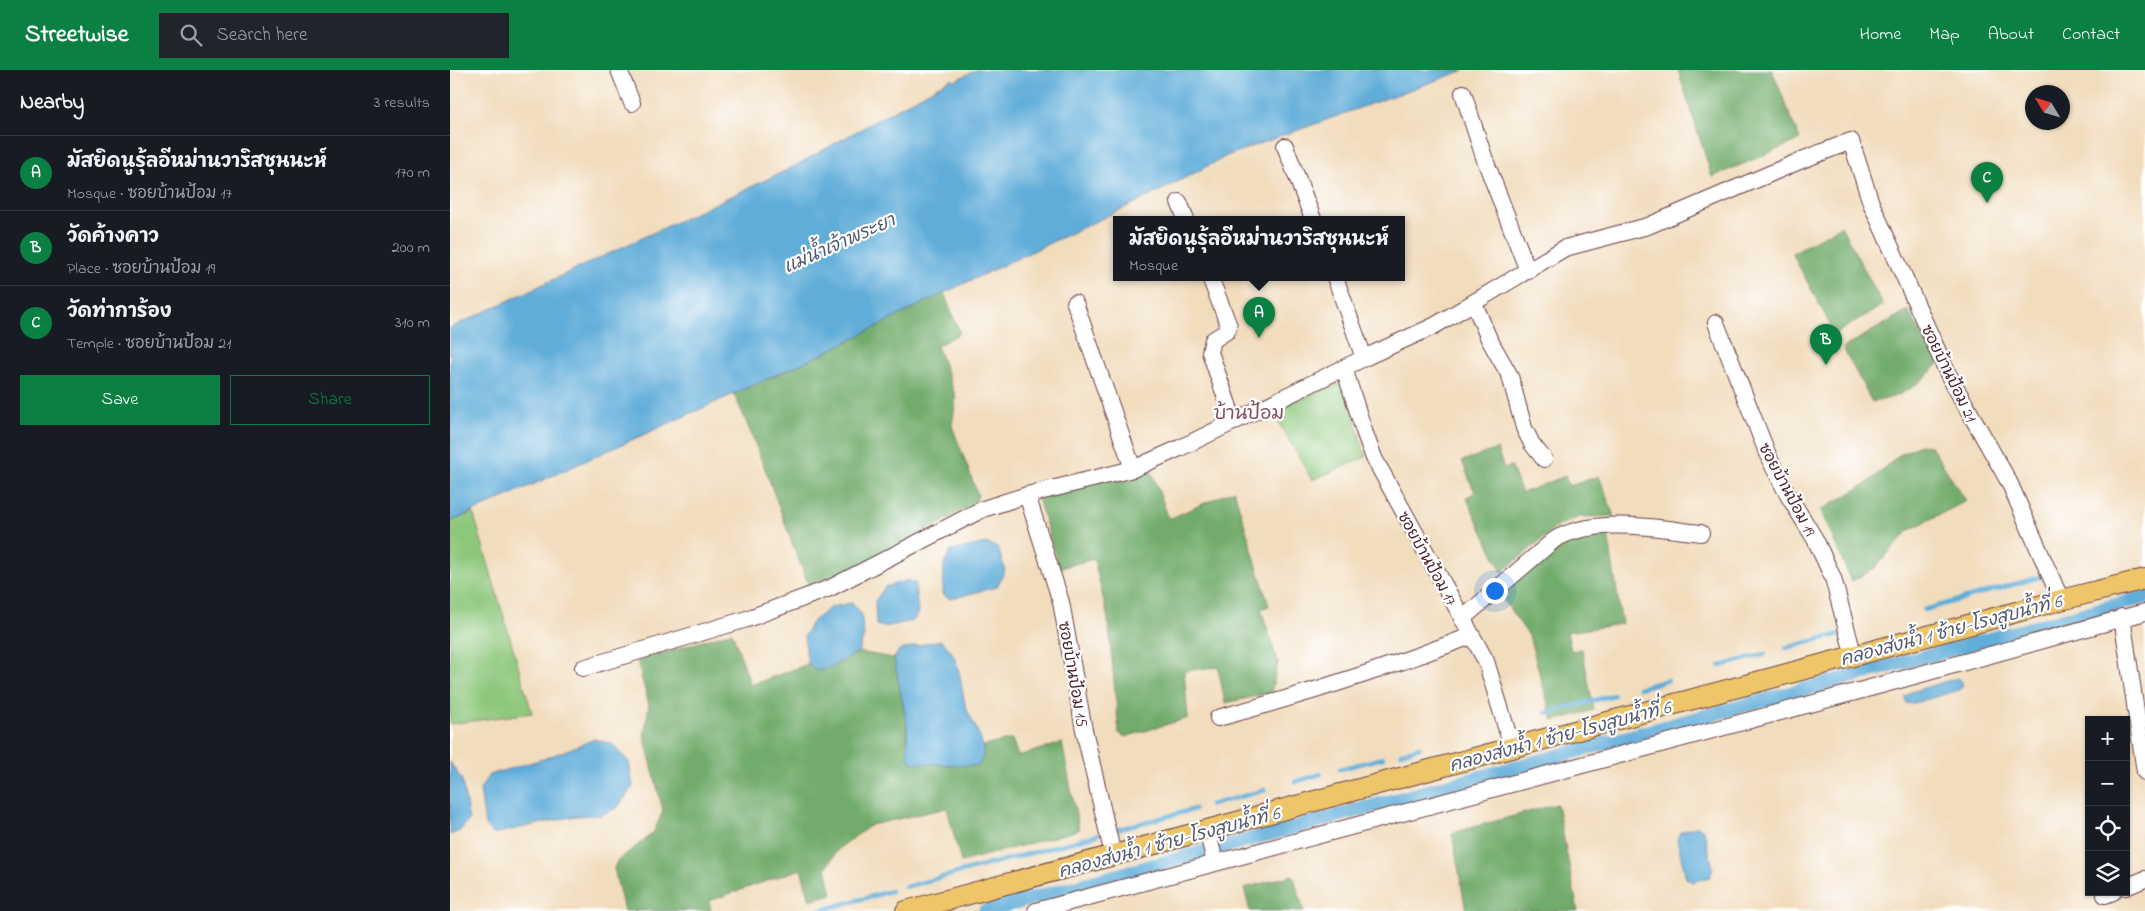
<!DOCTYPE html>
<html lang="en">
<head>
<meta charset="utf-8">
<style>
  :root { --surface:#171b24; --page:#20242c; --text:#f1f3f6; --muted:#9ea1a6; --line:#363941; --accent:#0b8043 }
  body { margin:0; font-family:"Indie Flower","Playpen Sans Thai",sans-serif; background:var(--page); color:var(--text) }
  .controls { position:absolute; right:15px; bottom:15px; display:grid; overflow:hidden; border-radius:0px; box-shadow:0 1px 4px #0004 }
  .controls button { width:45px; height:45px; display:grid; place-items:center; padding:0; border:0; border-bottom:1px solid var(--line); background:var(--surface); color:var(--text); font:25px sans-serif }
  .compass { position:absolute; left:1575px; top:15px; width:45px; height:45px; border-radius:50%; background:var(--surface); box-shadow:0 1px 4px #0004; rotate:308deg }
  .you { position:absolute; left:1044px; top:520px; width:18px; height:18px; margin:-12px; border:4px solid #fff; border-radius:50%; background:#1a73e8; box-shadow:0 0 0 8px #1a73e833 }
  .badge { display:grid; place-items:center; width:32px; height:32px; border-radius:50%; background:var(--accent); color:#fff; font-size:16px; font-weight:700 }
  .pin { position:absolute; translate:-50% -41px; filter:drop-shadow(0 1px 2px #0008) }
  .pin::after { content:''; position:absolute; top:26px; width:18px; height:15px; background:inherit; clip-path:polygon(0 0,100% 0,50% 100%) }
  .popup { position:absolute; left:663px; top:146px; width:292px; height:65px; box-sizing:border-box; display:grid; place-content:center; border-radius:0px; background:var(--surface); filter:drop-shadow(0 1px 4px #0005); font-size:16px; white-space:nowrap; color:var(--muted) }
  .popup b { font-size:19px; color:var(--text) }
  .popup::after { content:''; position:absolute; left:50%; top:100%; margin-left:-10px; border:10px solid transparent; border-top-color:var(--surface) }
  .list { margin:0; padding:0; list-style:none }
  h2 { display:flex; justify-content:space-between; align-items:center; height:65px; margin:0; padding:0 20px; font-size:21px }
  h2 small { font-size:16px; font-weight:400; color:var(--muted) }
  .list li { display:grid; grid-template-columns:32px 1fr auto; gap:15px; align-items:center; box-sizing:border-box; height:75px; padding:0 20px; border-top:1px solid var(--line) }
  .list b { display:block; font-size:19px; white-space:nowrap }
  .list p { margin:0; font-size:16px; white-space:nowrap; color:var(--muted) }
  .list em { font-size:16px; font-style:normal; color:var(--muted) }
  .actions { display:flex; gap:10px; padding:15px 20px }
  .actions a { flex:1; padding:11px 0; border:1px solid var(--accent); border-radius:0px; text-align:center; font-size:18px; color:var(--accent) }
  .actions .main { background:var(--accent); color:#fff }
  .icon { flex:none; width:28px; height:28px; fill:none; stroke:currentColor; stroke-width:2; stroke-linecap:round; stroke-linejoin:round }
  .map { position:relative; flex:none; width:1695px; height:841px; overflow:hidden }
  header { display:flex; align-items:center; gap:30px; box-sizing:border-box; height:70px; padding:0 25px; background:var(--accent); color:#fff }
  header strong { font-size:24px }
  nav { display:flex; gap:28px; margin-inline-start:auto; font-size:18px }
  .search { width:350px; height:45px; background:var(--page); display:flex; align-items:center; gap:12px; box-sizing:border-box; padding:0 18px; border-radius:0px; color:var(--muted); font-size:19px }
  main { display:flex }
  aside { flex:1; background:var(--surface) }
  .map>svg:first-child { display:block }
  .green { fill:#8dc77c; stroke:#6c7354 }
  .forest { fill:#72ac6c; stroke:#5e664c }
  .water { fill:#60add9; stroke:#556682 }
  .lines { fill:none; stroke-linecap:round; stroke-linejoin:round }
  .stream { stroke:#60add9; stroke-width:4.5 }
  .canal { stroke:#60add9; stroke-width:14 }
  .minor-casing { stroke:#633b41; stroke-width:18 }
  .major-casing { stroke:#633b41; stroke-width:22 }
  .minor { stroke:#fff; stroke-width:16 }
  .major { stroke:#eec569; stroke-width:20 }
  .labels { text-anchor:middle; stroke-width:4.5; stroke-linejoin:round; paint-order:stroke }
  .street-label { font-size:16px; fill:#4a1f2b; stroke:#fff }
  .water-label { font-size:18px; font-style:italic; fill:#535871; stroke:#fff }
  .quarter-label { font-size:19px; fill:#82515f; stroke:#fff }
</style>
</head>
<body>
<header>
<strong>Streetwise</strong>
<div class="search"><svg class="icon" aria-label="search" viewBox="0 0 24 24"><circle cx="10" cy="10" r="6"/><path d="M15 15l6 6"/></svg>Search here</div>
<nav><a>Home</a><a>Map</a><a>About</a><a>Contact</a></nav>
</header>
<main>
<aside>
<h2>Nearby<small>3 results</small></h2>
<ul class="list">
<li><span class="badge">A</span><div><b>มัสยิดนูรุ้ลอีหม่านวาริสซุนนะห์</b><p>Mosque · ซอยบ้านป้อม 17</p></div><em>170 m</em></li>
<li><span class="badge">B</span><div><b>วัดค้างคาว</b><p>Place · ซอยบ้านป้อม 19</p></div><em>200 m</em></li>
<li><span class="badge">C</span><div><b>วัดท่าการ้อง</b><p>Temple · ซอยบ้านป้อม 21</p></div><em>310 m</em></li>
</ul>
<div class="actions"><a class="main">Save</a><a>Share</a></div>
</aside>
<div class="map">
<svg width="1695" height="841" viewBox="0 0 1695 841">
  <rect width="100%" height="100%" fill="#fff"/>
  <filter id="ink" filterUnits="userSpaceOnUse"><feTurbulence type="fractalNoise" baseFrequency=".02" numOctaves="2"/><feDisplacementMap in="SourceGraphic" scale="10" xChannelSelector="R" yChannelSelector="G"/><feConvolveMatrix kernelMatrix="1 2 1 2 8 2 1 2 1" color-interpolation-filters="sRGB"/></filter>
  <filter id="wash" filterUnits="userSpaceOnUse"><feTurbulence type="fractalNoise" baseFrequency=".0096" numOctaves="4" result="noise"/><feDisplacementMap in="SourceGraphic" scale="20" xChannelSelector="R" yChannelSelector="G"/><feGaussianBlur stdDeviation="1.12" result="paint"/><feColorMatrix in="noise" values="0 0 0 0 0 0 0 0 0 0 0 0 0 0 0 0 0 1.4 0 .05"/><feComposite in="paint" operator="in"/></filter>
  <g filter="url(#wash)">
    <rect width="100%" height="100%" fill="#f1dcbc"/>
    <g class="green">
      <polygon points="889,314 895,317 916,387 862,410 822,341"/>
      <polygon points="23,442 82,643 0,654 0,452"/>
    </g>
    <g class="forest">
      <polygon points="1228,0 1322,0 1350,70 1262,107"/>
      <polygon points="1391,156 1433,235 1385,264 1342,183"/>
      <path d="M494,223L510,263L487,276L506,327L502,356L528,425L525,433C472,464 418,495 359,516C333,452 313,387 284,324L368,286Z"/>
      <path d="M1458,240L1489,294C1467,316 1453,327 1422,332L1393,278Z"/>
      <polygon points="1470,375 1481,376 1516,431 1459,460 1423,500 1401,511 1371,440 1416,414 1449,385"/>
      <polygon points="1047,379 1054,399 1061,396 1072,423 1115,406 1119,416 1149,406 1164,446 1129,447 1108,456 1052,502 1016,427 1025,423 1012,391"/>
      <polygon points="700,397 719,449 784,420 819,536 811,539 828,593 821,623 775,633 768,597 734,601 738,648 675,667 669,663 658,549 644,489 609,498 588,428"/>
      <polygon points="1157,457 1172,554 1117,562 1121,581 1132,579 1144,640 1103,651 1079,566 1047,521 1116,464"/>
      <polygon points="282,562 301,615 358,594 368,601 383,596 408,582 444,588 457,655 457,672 464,693 473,692 495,696 533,688 533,676 562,669 568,686 612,673 629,760 511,792 497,738 421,755 389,778 376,798 382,824 360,830 351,799 259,831 261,841 174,841 164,798 167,791 203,763 213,741 194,665 199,635 187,591"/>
      <polygon points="1107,734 1128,841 1016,841 1002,763"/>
      <polygon points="843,805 854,841 800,841 794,818"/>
    </g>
    <g class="water">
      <polygon points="525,0 1015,0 779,85 706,123 494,223 368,286 0,452 0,258 341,98 502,8 504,11"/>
      <polygon points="536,473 548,478 555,500 547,517 500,529 493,525 494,494 501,481"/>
      <polygon points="458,510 465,513 468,543 463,551 434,557 426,555 425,531 435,517"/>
      <polygon points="402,533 411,543 414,566 408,582 383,596 368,601 358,594 354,566 363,551 381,537"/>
      <path d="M490,570C512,585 509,613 516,637C521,650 530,663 533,677C534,685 532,689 528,696L464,693L458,688L457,655L444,588L449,580Z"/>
      <polygon points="1507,608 1511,610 1513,616 1509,620 1461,634 1456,633 1455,627 1460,622"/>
      <polygon points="145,669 162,674 179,692 183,717 167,738 151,745 125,746 43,764 35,756 30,719 39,705 96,688"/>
      <polygon points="0,692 12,710 19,750 10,761 0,765"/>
      <polygon points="1248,756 1254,761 1263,798 1260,807 1242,812 1236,808 1227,769 1230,762"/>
    </g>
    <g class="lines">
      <g class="stream">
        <polyline points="1474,540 1590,507"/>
        <polyline points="1336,578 1390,564"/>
        <polyline points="1270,596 1315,584"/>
        <polyline points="1189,618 1218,610"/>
        <polyline points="1096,643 1164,625"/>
        <polyline points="951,683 970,677"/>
        <polyline points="890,699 933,688"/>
        <polyline points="845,712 871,704"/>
        <polyline points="760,735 815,720"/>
        <polyline points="665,760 745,739"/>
        <polyline points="455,817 648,765"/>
        <polyline points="368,841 441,821"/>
      </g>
      <polyline class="canal" points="535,841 1695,527"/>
    </g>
  </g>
  <g filter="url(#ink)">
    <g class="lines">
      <defs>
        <g id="minor">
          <polyline points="169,0 182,33"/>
          <polyline points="1013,23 1035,90 1078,201"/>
          <polyline points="835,76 863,149"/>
          <polyline points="729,132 736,149"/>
          <polyline points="760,207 779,256 777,261 763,270 760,282 784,352"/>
          <polyline points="885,207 914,288"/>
          <polyline points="625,233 683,399"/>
          <polyline points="1024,233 1039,269 1060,306 1074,358 1082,374 1094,389"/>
          <polyline points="1266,253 1320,390 1338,425 1365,469 1383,508 1404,587"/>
          <polyline points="894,298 914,361 924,388 1036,591 1062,677"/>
          <polyline points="577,425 611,532 634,660 663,785"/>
          <polyline points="1672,547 1695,702"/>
          <path d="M1012,549L1104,470C1144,446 1206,458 1251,463"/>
          <polyline points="133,598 297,549 380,518 533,439 577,425 683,399 732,377 914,288 984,256 1115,178 1198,156 1352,90 1401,71 1421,133 1498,304 1559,412 1611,530"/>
          <path d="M768,648C854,625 938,598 1021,566"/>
          <polyline points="757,760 765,792"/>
          <polyline points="1676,817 1695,809"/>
          <polyline points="1655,825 1663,822"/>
          <polyline points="586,841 1435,614 1695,542"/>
        </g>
        <polyline id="major" points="456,841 1611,530 1695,509"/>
      </defs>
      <use href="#minor" class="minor-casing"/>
      <use href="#major" class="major-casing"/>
      <use href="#minor" class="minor"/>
      <use href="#major" class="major"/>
    </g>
  </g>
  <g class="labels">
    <g class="street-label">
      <text transform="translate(1500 303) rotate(64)" y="6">ซอยบ้านป้อม 21</text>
      <text transform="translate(1338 419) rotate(62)" y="6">ซอยบ้านป้อม 19</text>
      <text transform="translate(978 488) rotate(61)" y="6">ซอยบ้านป้อม 17</text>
      <text transform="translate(624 604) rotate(80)" y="6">ซอยบ้านป้อม 15</text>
    </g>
    <g class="water-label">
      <text transform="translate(389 173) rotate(-24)" y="6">แม่น้ำเจ้าพระยา</text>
      <text transform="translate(1501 560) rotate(-15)" y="6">คลองส่งน้ำ 1 ซ้าย-โรงสูบน้ำที่ 6</text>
      <text transform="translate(1110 666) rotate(-15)" y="6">คลองส่งน้ำ 1 ซ้าย-โรงสูบน้ำที่ 6</text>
      <text transform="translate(719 772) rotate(-15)" y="6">คลองส่งน้ำ 1 ซ้าย-โรงสูบน้ำที่ 6</text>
    </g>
    <g class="quarter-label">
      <text x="799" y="349">บ้านป้อม</text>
    </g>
  </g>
</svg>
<div class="controls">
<button>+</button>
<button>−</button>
<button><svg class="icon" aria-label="locate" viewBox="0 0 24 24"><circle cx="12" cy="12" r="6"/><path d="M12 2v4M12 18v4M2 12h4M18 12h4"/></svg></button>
<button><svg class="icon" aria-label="layers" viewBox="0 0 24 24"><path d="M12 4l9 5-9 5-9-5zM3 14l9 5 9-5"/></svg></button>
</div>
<svg class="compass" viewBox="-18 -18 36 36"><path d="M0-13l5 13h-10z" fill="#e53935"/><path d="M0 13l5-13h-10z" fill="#9ea1a6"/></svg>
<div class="you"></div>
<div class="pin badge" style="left:809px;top:268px">A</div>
<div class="popup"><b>มัสยิดนูรุ้ลอีหม่านวาริสซุนนะห์</b>Mosque</div>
<div class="pin badge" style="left:1376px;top:295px">B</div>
<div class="pin badge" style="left:1537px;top:133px">C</div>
</div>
</main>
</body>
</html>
